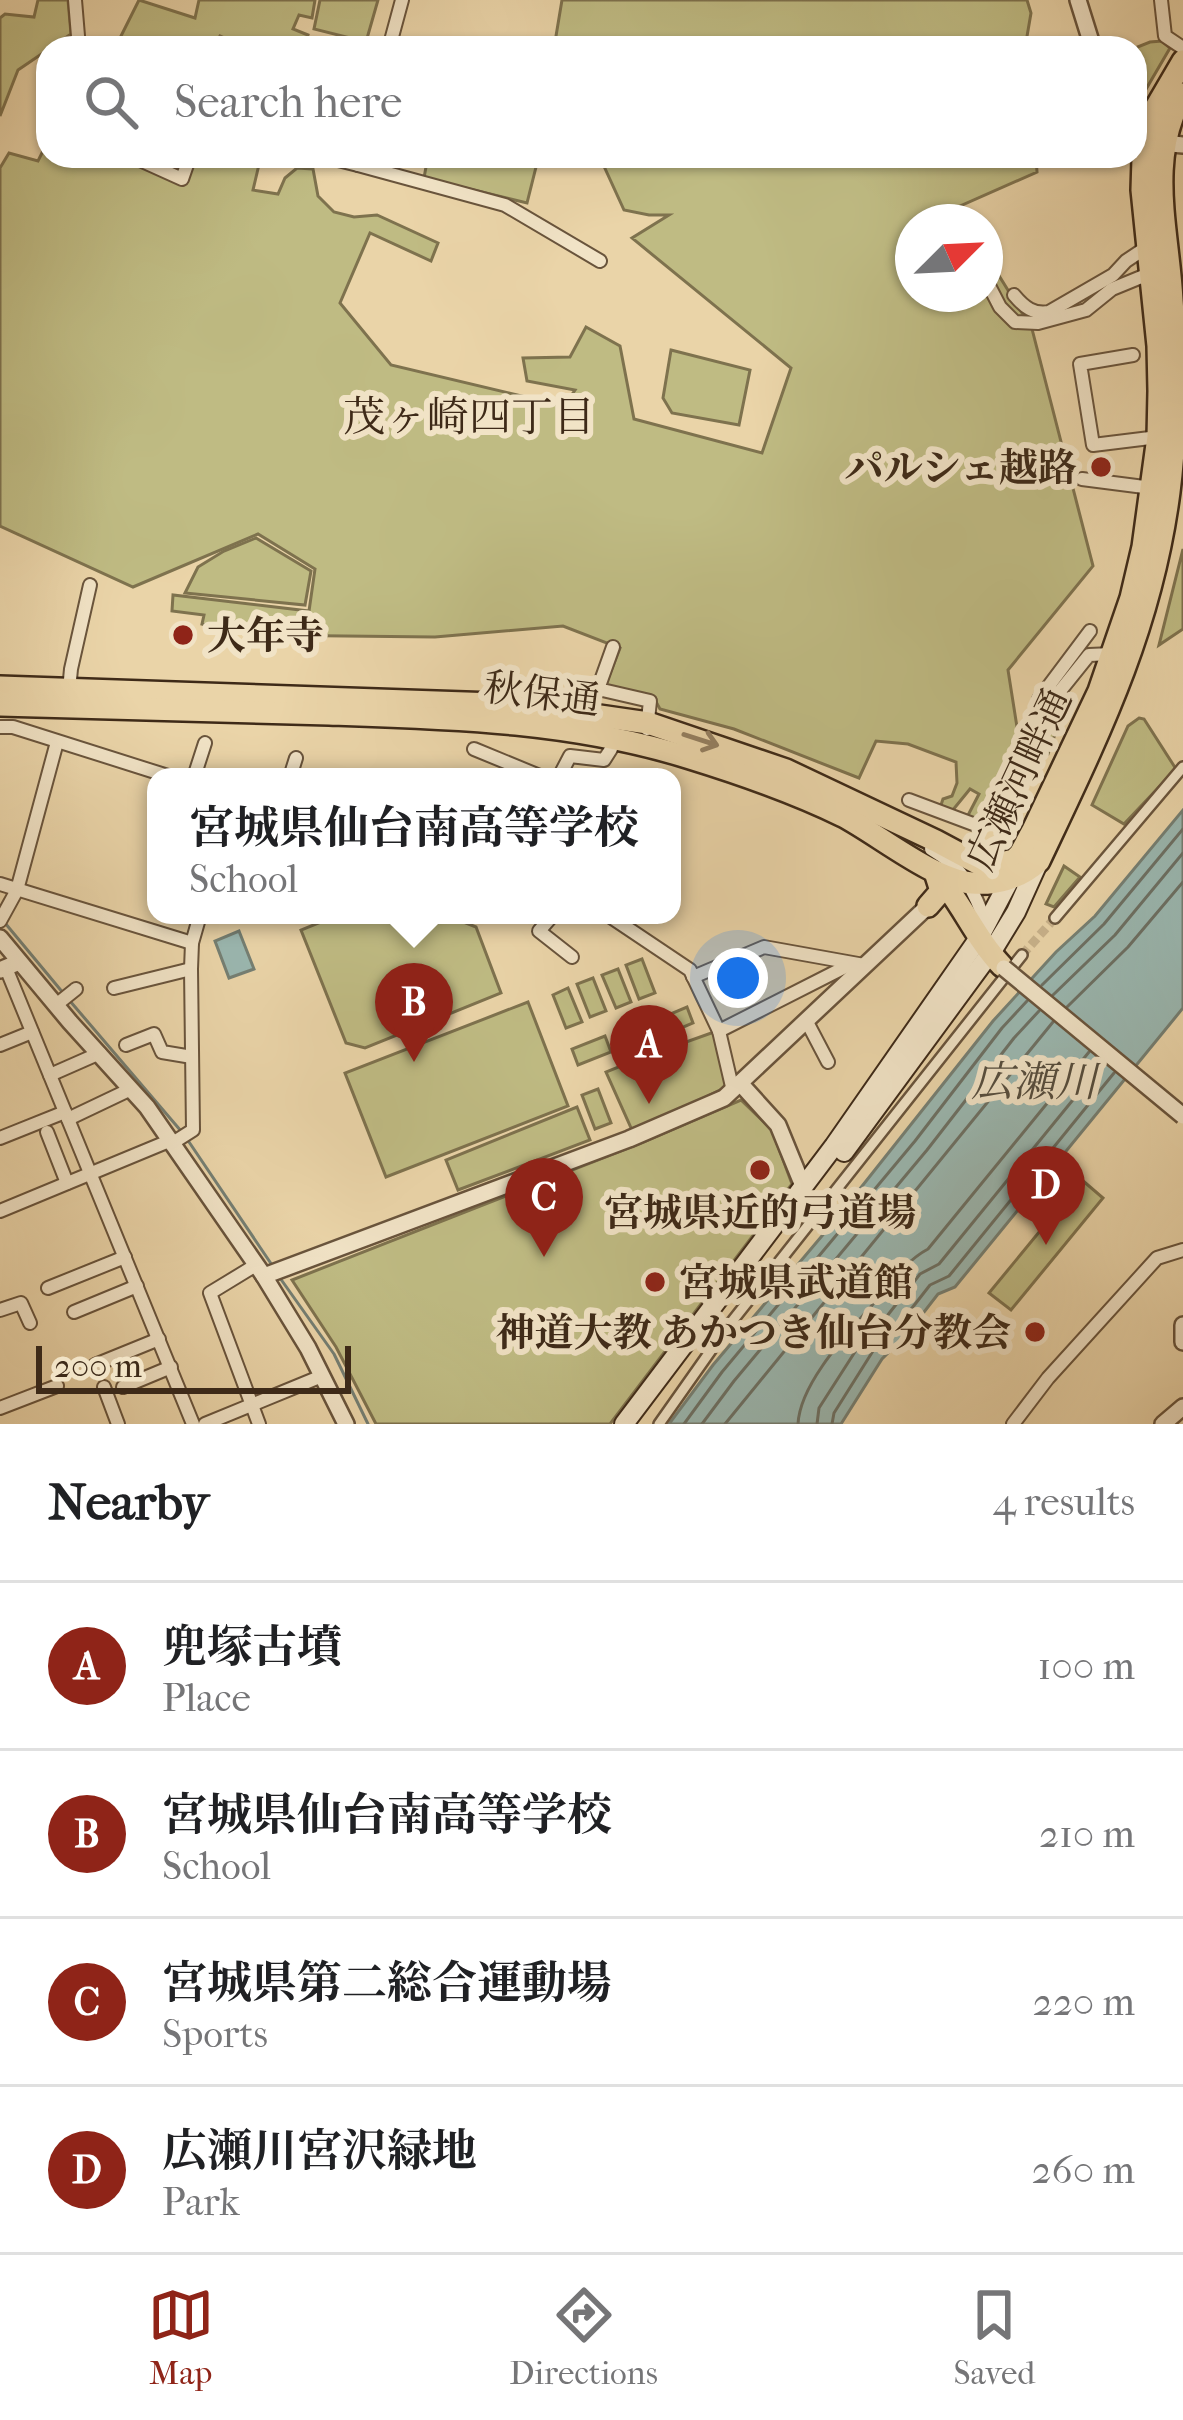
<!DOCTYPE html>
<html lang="en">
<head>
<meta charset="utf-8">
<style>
  :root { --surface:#fff; --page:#f2f2f2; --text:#202124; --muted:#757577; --line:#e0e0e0; --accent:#8f2418 }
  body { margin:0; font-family:"IM FELL French Canon","Noto Serif JP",serif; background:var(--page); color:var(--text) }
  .compass { position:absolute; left:895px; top:204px; width:108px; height:108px; border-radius:50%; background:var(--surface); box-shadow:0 3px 9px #0004; rotate:66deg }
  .scale { position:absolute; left:36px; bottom:30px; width:315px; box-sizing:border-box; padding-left:12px; border:6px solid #3e2a18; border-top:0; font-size:33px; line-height:42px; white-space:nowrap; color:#3e2a18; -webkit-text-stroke:9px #f1e3c6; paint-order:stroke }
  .you { position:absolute; left:738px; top:978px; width:42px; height:42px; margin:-30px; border:9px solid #fff; border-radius:50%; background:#1a73e8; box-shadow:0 0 0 18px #1a73e833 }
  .badge { display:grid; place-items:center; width:78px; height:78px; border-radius:50%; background:var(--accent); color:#fff; font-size:39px; font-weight:700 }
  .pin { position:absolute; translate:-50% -99px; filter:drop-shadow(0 3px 6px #0008) }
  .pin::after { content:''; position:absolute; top:63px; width:42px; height:36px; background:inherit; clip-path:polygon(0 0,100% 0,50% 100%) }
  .popup { position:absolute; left:147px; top:768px; width:534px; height:156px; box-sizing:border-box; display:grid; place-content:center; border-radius:24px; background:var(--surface); filter:drop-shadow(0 3px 9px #0005); font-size:39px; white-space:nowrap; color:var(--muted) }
  .popup b { font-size:45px; color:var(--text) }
  .popup::after { content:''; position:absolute; left:50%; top:100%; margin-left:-24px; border:24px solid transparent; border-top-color:var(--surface) }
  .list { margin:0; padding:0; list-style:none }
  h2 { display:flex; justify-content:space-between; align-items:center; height:156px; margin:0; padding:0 48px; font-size:51px }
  h2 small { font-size:39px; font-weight:400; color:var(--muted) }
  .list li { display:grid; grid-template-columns:78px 1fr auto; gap:36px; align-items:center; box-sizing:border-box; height:168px; padding:0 48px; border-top:3px solid var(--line) }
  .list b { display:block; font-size:45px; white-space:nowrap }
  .list p { margin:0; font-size:39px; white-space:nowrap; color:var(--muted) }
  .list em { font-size:39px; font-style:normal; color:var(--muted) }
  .icon { flex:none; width:66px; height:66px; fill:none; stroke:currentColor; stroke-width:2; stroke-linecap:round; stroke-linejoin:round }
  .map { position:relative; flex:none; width:1183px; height:1424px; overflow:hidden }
  .search { position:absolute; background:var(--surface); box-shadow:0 3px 9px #0004; left:36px; right:36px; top:36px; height:132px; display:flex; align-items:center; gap:30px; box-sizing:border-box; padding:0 42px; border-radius:36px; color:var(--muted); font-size:45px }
  .sheet { height:828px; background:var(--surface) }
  nav { display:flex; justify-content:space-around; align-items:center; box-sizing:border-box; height:168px; border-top:3px solid var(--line); background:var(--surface); font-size:33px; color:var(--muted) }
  nav a { display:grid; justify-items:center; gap:6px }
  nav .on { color:var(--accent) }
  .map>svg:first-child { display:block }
  .green { fill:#bfbb83; stroke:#7e724e; stroke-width:3 }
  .water { fill:#9ab7b0; stroke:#757f73; stroke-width:3 }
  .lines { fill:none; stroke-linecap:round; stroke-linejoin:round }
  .shore { stroke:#6c7064; stroke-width:3 }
  .stream { stroke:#757f73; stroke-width:3 }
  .pedestrian-tunnel { stroke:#c8b28b; stroke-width:9; stroke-dasharray:9 4.5; stroke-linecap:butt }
  .pedestrian-casing { stroke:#69543c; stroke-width:14 }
  .minor-casing { stroke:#69543c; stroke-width:16 }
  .tertiary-casing { stroke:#69543c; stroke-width:20 }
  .secondary-casing { stroke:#3e2a18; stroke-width:22 }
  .trunk-casing { stroke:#3e2a18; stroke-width:26 }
  .pedestrian { stroke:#f1e3c6; stroke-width:9 }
  .minor { stroke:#f1e3c6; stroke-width:12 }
  .tertiary { stroke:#f1e3c6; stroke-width:15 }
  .secondary { stroke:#f1e3c6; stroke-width:18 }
  .trunk { stroke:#ead4a8; stroke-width:21 }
  .tertiary-bridge-casing { stroke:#69543c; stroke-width:20; stroke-linecap:butt }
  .tertiary-bridge { stroke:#f1e3c6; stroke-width:15 }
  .oneway { stroke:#947f60 }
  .poi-dot { fill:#8f2418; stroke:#f1e3c6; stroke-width:4.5 }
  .labels { text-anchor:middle; stroke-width:12; stroke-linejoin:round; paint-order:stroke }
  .poi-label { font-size:39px; font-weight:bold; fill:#3e2a18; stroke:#f1e3c6; text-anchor:end }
  .street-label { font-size:39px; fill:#3e2a18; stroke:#f1e3c6 }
  .neighbourhood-label { font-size:42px; fill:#3e2a18; stroke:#f1e3c6 }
  .water-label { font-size:42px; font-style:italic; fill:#554d3e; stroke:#f1e3c6 }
</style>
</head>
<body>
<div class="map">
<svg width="1183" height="1424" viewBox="0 0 1183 1424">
  <rect width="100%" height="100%" fill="#ead4a8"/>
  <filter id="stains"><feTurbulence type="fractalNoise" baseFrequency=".00167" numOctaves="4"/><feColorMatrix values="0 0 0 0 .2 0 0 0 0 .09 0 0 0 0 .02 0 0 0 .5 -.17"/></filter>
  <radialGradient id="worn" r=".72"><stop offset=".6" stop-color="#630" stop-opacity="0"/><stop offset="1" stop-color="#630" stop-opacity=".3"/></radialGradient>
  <g class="green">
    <polygon points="38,0 68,0 71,34 18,70 0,116 0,18 5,14 34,17"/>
    <polygon points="139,0 195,18 199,0 315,0 312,18 299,15 293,29 308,35 304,48 246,48 220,36 213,48 115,48"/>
    <polygon points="320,0 378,0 366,42 314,29"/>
    <polygon points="562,0 1027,0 1031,13 1025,48 554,48"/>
    <polygon points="1162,41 1170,48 1142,96 1135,95 1135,48 1150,42"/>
    <polygon points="48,141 48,156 261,156 253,190 278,194 285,178 297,168 313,169 318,196 334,212 354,217 377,215 438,243 431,261 370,233 340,303 391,365 564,406 575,390 527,381 523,358 570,357 586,327 620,346 634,419 762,453 791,368 632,238 669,215 649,215 624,210 603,164 625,159 602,160 596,156 1036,156 1037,172 958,207 966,222 913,222 913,294 985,294 985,253 1032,329 1093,566 1008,670 1017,727 1036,721 1050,706 1063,712 1048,754 1027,762 993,811 965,821 979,794 970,789 952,811 941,805 943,799 952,796 957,783 956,762 908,744 876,741 859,778 734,729 660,709 654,698 609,688 606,684 620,648 563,626 435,637 253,635 202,624 204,615 172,611 173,595 309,611 315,569 258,534 133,587 0,526 0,168 9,153 38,161"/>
    <polygon points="428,156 536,156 538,159 527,203 424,178"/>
    <polygon points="671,350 750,370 739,425 672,413 663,398"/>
    <polygon points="256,538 311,571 305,605 185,593 198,567 224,551"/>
    <polygon points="1183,549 1183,629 1159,645"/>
    <polygon points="1139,718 1144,719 1176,769 1124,824 1092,805 1128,726"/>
    <polygon points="1064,866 1080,877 1054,907 1046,904"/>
    <polygon points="338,915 446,915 476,927 501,993 365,1048 346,1043 301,930"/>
    <polygon points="642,959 655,993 639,999 626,965"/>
    <polygon points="618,969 631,1002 616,1008 602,975"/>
    <polygon points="593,978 606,1011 590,1017 577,984"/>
    <polygon points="568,988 582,1022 566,1028 553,995"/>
    <polygon points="528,1002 568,1106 386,1177 345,1073"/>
    <polygon points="687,1007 693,1023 660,1037 654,1021"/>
    <polygon points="634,1022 647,1056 714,1032 726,1087 686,1107 632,1130 606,1072 631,1062 618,1028"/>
    <polygon points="605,1036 611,1052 578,1065 572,1049"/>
    <polygon points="598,1089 611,1123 595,1129 582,1095"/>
    <polygon points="741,1100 772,1130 792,1184 610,1424 376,1424 336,1347 292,1280 641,1143"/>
    <polygon points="577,1107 590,1140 458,1190 446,1160"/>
    <polygon points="1082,1180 1103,1198 1011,1310 989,1293"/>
  </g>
  <g class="water">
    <polygon points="1183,810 1183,1008 955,1287 938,1294 907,1334 882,1359 841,1424 669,1424 713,1365 832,1224 993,1021 1056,952 1095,916"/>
    <polygon points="239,931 254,969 229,978 215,941"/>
  </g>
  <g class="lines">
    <g class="shore">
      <polyline points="1042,985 1104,924 1183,829"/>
      <polyline points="1053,995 1115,935 1183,853"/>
      <polyline points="1067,1007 1128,947 1183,882"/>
      <polyline points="684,1424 722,1372 915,1141 1002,1028 1027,1001"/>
      <polyline points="702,1424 734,1381 927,1150 1014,1038 1039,1011"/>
      <polyline points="725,1424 1053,1022"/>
      <path d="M798,1424C800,1383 848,1333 874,1303C892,1283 904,1262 928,1249L1089,1052"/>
      <polyline points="817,1424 819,1408 860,1344 887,1316 920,1274 939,1264 1103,1063"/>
      <polyline points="832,1424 834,1413 873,1351 898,1326 930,1285 949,1276 1114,1073"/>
    </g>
    <g class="stream">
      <polyline points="5,923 64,994"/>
      <polyline points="70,1001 181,1131"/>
      <polyline points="187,1139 272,1265"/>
      <polyline points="280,1278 334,1354 368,1424"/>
    </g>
    <polyline class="pedestrian-tunnel" points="1022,955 1055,918"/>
    <defs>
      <g id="pedestrian">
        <polyline points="1055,918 1183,767"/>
        <polyline points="659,1424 726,1329 1022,955"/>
      </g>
      <g id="minor">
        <polyline points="75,0 79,48"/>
        <polyline points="1161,0 1165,36 1183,48"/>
        <polyline points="389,48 402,0"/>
        <polyline points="131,156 182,179 190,156"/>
        <polyline points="322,156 358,165 360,156"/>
        <polyline points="358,165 505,205 600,261"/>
        <polyline points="985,278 1000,307 1015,322 1038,323 1086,310 1112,289 1151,273"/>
        <path d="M1014,295C1024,307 1034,315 1049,312L1113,275L1126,261L1147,247"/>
        <polyline points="1133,355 1080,364 1093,445 1158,437"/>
        <polyline points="1082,479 1152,488"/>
        <polyline points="1090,631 1039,699 1048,706 1089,655 1112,654"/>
        <polyline points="613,647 598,689 650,701 647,729"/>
        <polyline points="69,690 71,669 90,585"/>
        <polyline points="0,727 13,727 171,777"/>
        <polyline points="474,749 542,777"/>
        <polyline points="194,777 205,743"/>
        <polyline points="290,777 296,758"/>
        <polyline points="559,777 570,756 604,760 611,749 613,738"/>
        <polyline points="909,800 981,827 1048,706"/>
        <path d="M931,849C964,868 975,892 987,927"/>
        <polyline points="0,884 192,943"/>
        <polyline points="553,915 539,931 572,957"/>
        <polyline points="608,915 690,970 719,1031 733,1091"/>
        <polyline points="0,921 17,890 57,742"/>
        <polyline points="6,968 193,1424"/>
        <polyline points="693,977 764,947 864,965"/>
        <polyline points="114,988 191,969"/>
        <polyline points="56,1005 76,989"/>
        <polyline points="807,1022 828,1062"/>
        <polyline points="719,1031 851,964"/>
        <polyline points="0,1045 32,1032"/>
        <polyline points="126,1045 154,1034 162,1052 192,1057"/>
        <polyline points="50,1075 100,1053"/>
        <polyline points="68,1119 131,1089"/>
        <polyline points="47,1132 67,1183"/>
        <polyline points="0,1138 65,1112"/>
        <polyline points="171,1144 193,1130 191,969 192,943 200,915"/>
        <polyline points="0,1211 169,1141"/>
        <polyline points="256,1265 210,1293 259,1424"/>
        <polyline points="48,1288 125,1257"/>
        <polyline points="0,1310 21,1303 30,1323"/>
        <polyline points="74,1312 137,1286"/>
        <polyline points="95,1365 159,1339"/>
        <polyline points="104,1387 118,1424"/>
        <polyline points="123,1387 171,1367"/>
        <polyline points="0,1408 57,1386"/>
        <polyline points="205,1424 322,1376"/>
        <polyline points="1013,1424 1048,1378 1157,1258 1183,1250"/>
      </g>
      <g id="tertiary">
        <polyline points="1078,0 1093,48"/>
        <path d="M1135,127C1149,138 1165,144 1183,145"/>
        <polyline points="0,938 70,1022 147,1107 264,1276"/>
        <polyline points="0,970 19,962"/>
        <polyline points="740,1083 778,1125 803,1186"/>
        <polyline points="1183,1325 1183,1342"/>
        <polyline points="346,1424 308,1348 264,1276 629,1139 724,1098 928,906"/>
        <polyline points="1163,1424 1183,1407"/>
      </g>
      <g id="secondary">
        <polyline points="844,1152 994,948 1016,912 1039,861"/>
        <polyline points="624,1424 834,1146 979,938 1015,870"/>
      </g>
      <g id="trunk">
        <polyline points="0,687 524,705 648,723 786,770 936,841 979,864 992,865 1014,860 1020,854 1033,830 1099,691 1131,598 1143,547 1158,437 1159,391 1158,346 1142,190 1143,158 1152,114 1183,61"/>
        <path d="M0,705C110,708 219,711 329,714C451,718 572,721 690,758C742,774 794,792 843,816C879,835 933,880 972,883C996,885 1021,878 1039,861C1098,736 1151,631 1169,492C1177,428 1177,364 1172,300C1168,229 1146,159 1183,94"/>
        <path d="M935,872C961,901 975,938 1002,966"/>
        <polyline points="928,906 941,891 935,872"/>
      </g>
    </defs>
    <use href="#pedestrian" class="pedestrian-casing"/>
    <use href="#minor" class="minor-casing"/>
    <use href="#tertiary" class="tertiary-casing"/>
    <use href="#secondary" class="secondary-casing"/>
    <use href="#trunk" class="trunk-casing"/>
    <use href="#pedestrian" class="pedestrian"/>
    <use href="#minor" class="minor"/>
    <use href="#tertiary" class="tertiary"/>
    <use href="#secondary" class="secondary"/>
    <use href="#trunk" class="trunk"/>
    <defs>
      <polyline id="tertiary-bridge" points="1004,968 1183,1116"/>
    </defs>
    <use href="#tertiary-bridge" class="tertiary-bridge-casing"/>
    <use href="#tertiary-bridge" class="tertiary-bridge"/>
  </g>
  <defs><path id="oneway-shaft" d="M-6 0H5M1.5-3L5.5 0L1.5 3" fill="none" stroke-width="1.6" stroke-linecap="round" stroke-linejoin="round" transform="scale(3)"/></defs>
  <use class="oneway" href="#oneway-shaft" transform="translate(701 740) rotate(18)"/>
  <g class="poi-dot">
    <circle cx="1101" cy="467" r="12"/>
    <circle cx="183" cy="635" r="12"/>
    <circle cx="760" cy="1170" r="12"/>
    <circle cx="655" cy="1282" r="12"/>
    <circle cx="1035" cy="1332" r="12"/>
  </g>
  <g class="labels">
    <g class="poi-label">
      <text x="1077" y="481">パルシェ越路</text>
      <text x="207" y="649" text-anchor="start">大年寺</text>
      <text x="760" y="1226" text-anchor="middle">宮城県近的弓道場</text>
      <text x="679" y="1296" text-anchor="start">宮城県武道館</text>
      <text x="1011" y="1346">神道大教 あかつき仙台分教会</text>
    </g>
    <g class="street-label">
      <text transform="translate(542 693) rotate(7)" y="14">秋保通</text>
      <text transform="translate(1018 779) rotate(-65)" y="14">広瀬河畔通</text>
    </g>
    <g class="neighbourhood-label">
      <text x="469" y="431">茂ヶ崎四丁目</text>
    </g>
    <g class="water-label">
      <text x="1034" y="1096">広瀬川</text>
    </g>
  </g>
  <rect width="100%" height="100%" filter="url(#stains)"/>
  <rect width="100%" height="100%" fill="url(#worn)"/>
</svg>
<svg class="compass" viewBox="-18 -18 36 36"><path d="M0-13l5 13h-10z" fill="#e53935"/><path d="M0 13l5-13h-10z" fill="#757577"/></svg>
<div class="scale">200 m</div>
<div class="you"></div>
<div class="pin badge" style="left:649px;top:1104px">A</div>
<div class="pin badge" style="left:414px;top:1062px">B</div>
<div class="popup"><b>宮城県仙台南高等学校</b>School</div>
<div class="pin badge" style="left:544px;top:1257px">C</div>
<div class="pin badge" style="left:1046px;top:1245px">D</div>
<div class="search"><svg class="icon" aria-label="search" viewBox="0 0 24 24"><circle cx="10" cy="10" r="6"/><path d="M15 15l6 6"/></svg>Search here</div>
</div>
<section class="sheet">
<h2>Nearby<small>4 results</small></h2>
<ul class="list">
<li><span class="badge">A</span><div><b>兜塚古墳</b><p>Place</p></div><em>100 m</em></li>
<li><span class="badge">B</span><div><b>宮城県仙台南高等学校</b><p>School</p></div><em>210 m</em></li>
<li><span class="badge">C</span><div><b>宮城県第二総合運動場</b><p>Sports</p></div><em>220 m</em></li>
<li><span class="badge">D</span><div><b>広瀬川宮沢緑地</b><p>Park</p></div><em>260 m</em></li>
</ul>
</section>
<nav>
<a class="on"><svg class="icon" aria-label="map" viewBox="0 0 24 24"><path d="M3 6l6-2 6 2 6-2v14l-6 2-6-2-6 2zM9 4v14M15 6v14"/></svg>Map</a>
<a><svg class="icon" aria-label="directions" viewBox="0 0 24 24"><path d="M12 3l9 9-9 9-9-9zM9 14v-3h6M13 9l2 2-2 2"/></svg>Directions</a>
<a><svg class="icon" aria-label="saved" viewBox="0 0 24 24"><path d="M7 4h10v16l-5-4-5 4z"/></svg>Saved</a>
</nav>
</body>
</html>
